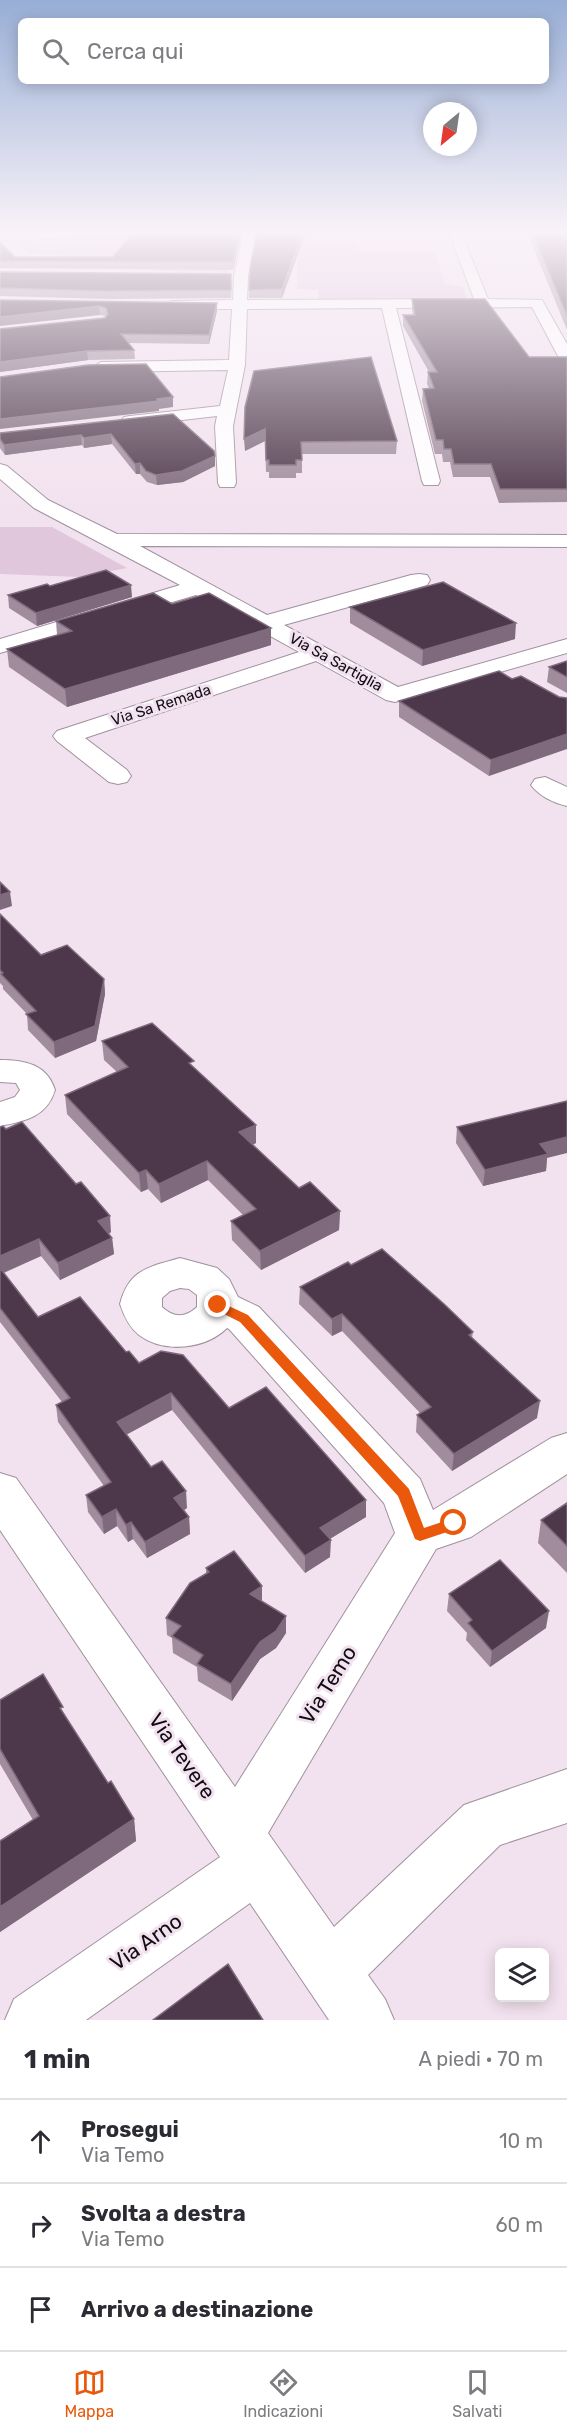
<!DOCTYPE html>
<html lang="it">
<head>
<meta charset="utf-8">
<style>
  :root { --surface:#fff; --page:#f7f7f7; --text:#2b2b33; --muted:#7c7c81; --line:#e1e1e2; --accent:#ea580c }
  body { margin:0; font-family:Rubik,sans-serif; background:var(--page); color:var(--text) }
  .controls { position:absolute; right:18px; bottom:18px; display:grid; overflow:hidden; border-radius:9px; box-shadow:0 3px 15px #0003 }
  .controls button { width:54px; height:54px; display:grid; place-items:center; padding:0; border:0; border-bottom:2px solid var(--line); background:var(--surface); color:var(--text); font:30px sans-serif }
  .compass { position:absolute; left:423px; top:102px; width:54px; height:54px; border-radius:50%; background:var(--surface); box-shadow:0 3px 15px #0003; rotate:209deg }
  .stop { position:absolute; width:18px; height:18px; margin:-14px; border:4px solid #ea580c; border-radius:50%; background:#fff }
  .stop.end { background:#ea580c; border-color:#fff; box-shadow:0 2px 6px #0008 }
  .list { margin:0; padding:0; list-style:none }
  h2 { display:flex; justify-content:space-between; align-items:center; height:78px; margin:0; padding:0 24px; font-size:26px }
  h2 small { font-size:20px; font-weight:400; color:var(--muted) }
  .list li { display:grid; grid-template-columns:39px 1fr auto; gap:18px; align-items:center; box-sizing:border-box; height:84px; padding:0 24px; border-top:2px solid var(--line) }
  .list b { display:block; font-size:22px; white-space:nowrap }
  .list p { margin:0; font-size:20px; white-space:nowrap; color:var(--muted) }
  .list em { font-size:20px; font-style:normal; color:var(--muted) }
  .icon { flex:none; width:33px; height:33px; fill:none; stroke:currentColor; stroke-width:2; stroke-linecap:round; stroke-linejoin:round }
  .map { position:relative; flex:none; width:567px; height:2020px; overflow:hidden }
  .search { position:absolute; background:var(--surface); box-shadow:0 3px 15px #0003; left:18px; right:18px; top:18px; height:66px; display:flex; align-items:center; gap:15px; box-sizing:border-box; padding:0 21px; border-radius:9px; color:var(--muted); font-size:22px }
  .sheet { height:330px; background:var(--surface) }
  nav { display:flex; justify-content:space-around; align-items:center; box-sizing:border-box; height:84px; border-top:2px solid var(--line); background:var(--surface); font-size:16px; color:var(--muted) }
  nav a { display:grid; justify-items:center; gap:3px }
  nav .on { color:var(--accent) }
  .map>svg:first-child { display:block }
  .green { fill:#e0c7db }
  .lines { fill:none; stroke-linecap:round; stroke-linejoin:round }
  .minor-casing { stroke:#9f919d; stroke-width:2 }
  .minor { fill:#fff; fill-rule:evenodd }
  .wall { fill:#a08c9c }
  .shaded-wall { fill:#7e6a7c }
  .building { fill:#4d374a; stroke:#7e6a7c; stroke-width:1.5 }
  .route { fill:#ea580c }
  .labels { text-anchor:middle; stroke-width:6; stroke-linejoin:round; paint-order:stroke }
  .far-street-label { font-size:15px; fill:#120d12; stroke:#f2e2ef }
  .near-street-label { font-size:21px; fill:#120d12; stroke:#f2e2ef }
</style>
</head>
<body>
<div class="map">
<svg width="567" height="2020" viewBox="0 0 567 2020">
  <rect width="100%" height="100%" fill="#f2e2ef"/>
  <g class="green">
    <polygon points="6,232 131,232 132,235 228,250 228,273 179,274 175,271 137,270 138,257 29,254"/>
    <polygon points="298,238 357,238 360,251 435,251 445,284 463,287 468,302 319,302 318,290 297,289"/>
    <polygon points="0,527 52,527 127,568 80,577 0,574"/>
  </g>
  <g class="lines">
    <defs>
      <g id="minor">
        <polygon points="34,232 86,232 86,233 80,237 0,241 0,235"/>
        <polygon points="244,232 256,232 248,276 247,300 474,299 449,232 461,232 488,299 542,300 567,344 567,363 559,358 532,307 396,308 440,481 438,485 424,485 422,481 382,308 247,309 245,365 233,426 236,483 234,487 220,487 218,483 215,426 217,416 130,426 124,425 121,421 124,417 130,416 220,406 228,370 101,372 93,367 101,362 229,360 232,309 172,309 165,305 172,301 233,300 234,276"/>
        <polygon points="0,464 7,466 48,500 117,534 567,535 567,547 140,546 267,615 411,575 419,574 427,575 430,580 427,585 284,625 398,687 567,639 567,653 395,702 386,700 316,661 85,738 127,770 131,776 127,782 118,784 109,782 57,741 53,736 57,731 299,652 196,595 0,653 0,639 180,585 34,508 0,479"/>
        <path d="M545,777L567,787V806C554,803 539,796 531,785L535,779Z"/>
        <path d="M0,1060C24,1060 47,1064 55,1090C47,1117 25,1121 0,1126V1102L15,1097L20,1090L16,1083L0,1082Z"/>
        <path d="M180,1258L217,1268L229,1279L238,1297L259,1307L420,1479L433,1510L551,1438L567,1433V1474L471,1537L436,1549L268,1833L334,1927L464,1805L567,1769V1823L500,1845L368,1975L385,1999L394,2020H329L250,1903L86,2020H5L14,1999L220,1857L0,1530V1473L16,1478L235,1787L395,1533L384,1503L229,1329L227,1328C206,1349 164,1354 139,1335C129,1327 124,1316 120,1304C129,1269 149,1267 180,1258ZM180,1288L189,1289L197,1295V1307C185,1318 174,1318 162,1307V1298L170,1291Z"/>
      </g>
    </defs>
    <use href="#minor" class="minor-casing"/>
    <use href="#minor" class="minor"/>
  </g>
  <g class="wall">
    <polygon points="242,232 233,270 0,268 0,242 15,257 113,257"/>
    <polygon points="306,232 282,298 249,298 249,290"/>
    <polygon points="527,232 567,232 567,330"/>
    <polygon points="0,272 232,282 231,298 106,299 0,296"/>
    <polygon points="412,299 529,357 567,357 567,502 499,503 490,477 453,477 450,462 443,462 442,454 435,454 422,401 423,389 429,388 427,384 428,372 429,372 403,326 403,315 413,315 412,310"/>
    <polygon points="0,300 217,303 217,311 209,344 129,343 134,350 135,359 88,360 0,372 106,316"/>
    <polygon points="371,357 397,441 396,454 302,454 302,473 296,473 296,478 269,478 269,472 266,472 265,441 245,451"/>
    <polygon points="173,414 215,466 183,482 157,485 147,482 140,474 136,474 112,444 84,448 82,445 5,455 0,448 0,433"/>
    <polygon points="50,586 132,597 37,626 9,608 8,595"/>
    <polygon points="172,604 271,628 271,645 67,707 9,667 7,649 57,635 56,621"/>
    <polygon points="350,607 515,639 422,666 350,623"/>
    <polygon points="567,661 567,693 547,682 549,667"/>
    <polygon points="512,679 559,697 489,776 399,717 399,701"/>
    <polygon points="0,914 41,955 104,979 105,994 96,1041 55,1058 28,1030 27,1014 3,989 3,986 0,983"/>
    <polygon points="102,1041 194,1068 256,1125 256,1143 252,1145 299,1188 340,1211 339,1230 261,1270 232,1240 231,1221 243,1215 208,1180 161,1203 148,1189 141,1192 67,1114 65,1095 117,1072 104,1060"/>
    <polygon points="0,1127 111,1232 109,1234 112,1238 114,1254 60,1280 41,1256 4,1273 38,1317 126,1352 139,1363 229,1408 366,1500 366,1517 329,1539 330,1557 305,1573 172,1410 126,1435 151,1467 187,1508 184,1510 189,1517 190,1534 147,1558 133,1539 128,1542 117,1526 104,1534 88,1512 86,1495 104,1486 58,1422 56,1405 62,1402 0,1322"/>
    <polygon points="457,1127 547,1158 546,1171 483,1186 456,1143"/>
    <polygon points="351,1265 473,1332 472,1338 537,1418 452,1471 416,1432 417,1415 420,1413 342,1331 332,1336 299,1304 300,1287"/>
    <polygon points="567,1503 567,1573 538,1543 541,1520"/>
    <polygon points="206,1568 286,1616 286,1633 276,1648 260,1659 232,1701 198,1681 197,1667 173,1653 172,1638 167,1635 166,1618 206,1574"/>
    <polygon points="449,1594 546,1628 490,1667 466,1640 467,1633 447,1611"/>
    <polygon points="0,1700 64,1715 108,1783 134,1819 136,1841 0,1932 0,1841 33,1820 0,1764"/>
  </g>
  <g class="shaded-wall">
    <polygon points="240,232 242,232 233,270 233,262"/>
    <polygon points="303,232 306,232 282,298 282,289"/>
    <polygon points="217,303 217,311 209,344 209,335"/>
    <polygon points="99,306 100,315 0,326 0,317"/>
    <polygon points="87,351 88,360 0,372 0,362"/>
    <polygon points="173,397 173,407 159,409 159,411 0,429 0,419"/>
    <polygon points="265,429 265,441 245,451 244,439"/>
    <polygon points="111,434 112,444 84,448 84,438"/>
    <polygon points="81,435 82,445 5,455 4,445"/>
    <polygon points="215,456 215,466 183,482 157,485 156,475"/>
    <polygon points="140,463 140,474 136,474 135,464"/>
    <polygon points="131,585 132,597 37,626 36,613"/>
    <polygon points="516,623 515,639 422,666 423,650"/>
    <polygon points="271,628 271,645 67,707 65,689"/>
    <polygon points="567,734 567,749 489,776 491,760"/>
    <polygon points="10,892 12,906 0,910 0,895"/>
    <polygon points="104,979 105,994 96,1041 55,1058 54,1042"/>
    <polygon points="256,1125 256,1143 239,1151 239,1132"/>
    <polygon points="567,1137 567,1153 547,1158 546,1171 483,1186 485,1170 540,1144"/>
    <polygon points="207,1161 208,1180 161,1203 159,1184"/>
    <polygon points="146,1170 148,1189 141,1192 139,1173"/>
    <polygon points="340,1211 339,1230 261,1270 260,1251"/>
    <polygon points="110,1216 111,1232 100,1238 98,1221"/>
    <polygon points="112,1238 114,1254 60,1280 58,1263"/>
    <polygon points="39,1239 41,1256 0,1274 0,1256"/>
    <polygon points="342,1314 342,1331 332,1336 332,1319"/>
    <polygon points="171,1393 172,1410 118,1439 117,1422"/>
    <polygon points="540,1401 537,1418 452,1471 454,1454"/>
    <polygon points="186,1491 187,1508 176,1515 174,1498"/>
    <polygon points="366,1500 366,1517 320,1545 320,1528"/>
    <polygon points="116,1509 117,1526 104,1534 102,1517"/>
    <polygon points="189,1517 190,1534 147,1558 145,1542"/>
    <polygon points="131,1522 133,1539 128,1542 126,1525"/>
    <polygon points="331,1540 330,1557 305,1573 305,1556"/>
    <polygon points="262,1586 262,1603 250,1594"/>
    <polygon points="549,1611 546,1628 490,1667 492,1651"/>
    <polygon points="286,1616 286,1633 276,1648 260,1659 232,1701 231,1684 260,1642"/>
    <polygon points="134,1819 136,1841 0,1932 0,1907"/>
  </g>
  <g class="building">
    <polygon points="133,232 240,232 233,262 0,261 0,242 15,257 113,257"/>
    <polygon points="257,232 303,232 282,289 249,290 250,268"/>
    <polygon points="532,232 567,232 567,316"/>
    <polygon points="0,272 231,274 231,290 106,291 0,288"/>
    <polygon points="412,299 485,299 529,357 567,357 567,489 500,489 491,464 454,464 451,449 444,449 443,440 436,440 423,389 434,388 428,372 437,372 403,315 415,315"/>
    <polygon points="0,300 217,303 209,335 121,334 134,350 87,351 0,362 0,329 105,318 108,314 106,308 99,306 0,317"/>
    <polygon points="371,357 397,441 301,442 302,460 296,460 296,465 269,465 269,460 266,460 265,429 244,439 245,407 254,371"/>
    <polygon points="146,364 173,397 157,399 159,401 0,419 0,377 88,365"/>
    <polygon points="173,414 214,451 215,456 182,471 156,475 146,471 140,463 135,464 111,434 84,438 81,435 4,445 0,439 0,433"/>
    <polygon points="106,570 131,585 36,613 8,595 47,584 50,586"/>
    <polygon points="443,582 516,623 423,650 350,607"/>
    <polygon points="153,593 172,604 209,593 271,628 65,689 7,649 72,631 56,621"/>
    <polygon points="567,661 567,677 549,667"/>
    <polygon points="499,671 512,679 521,676 559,697 567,698 567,734 491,760 399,701"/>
    <polygon points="0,882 10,892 0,895"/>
    <polygon points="0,914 41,955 67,945 104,979 95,1026 54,1042 26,1014 36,1011 1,974 3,973 0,970"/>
    <polygon points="152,1023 194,1061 189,1063 256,1125 239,1132 299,1188 310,1182 340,1211 260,1251 231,1221 256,1209 207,1161 159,1184 146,1170 139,1173 65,1095 128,1067 102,1041"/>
    <polygon points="567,1101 567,1137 540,1144 548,1154 485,1170 457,1127"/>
    <polygon points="22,1122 76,1184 81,1182 110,1216 98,1221 112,1238 58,1263 39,1239 0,1256 0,1127 3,1126 6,1129"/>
    <polygon points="382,1249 444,1304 473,1332 469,1335 540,1401 454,1454 417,1415 431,1407 342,1314 332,1319 300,1287 348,1262 351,1265"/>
    <polygon points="0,1268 38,1317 80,1297 126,1352 129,1351 139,1363 161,1351 183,1355 229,1408 266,1387 366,1500 320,1528 331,1540 305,1556 171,1393 117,1422 151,1467 162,1461 186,1491 174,1498 189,1517 145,1542 131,1522 126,1525 116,1509 102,1517 86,1495 111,1482 56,1405 70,1398 0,1308"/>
    <polygon points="567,1503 567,1546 541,1520"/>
    <polygon points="234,1551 262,1586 250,1594 286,1616 276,1631 260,1642 231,1684 197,1664 203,1655 172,1636 181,1626 166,1618 190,1583 209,1572 206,1568"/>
    <polygon points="500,1560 549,1611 492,1651 468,1623 472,1620 449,1594"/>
    <polygon points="43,1674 63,1707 60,1708 108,1783 111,1781 134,1819 0,1907 0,1841 39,1816 0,1749 0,1700"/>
    <polygon points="228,1964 263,2020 153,2020"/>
  </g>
  <linearGradient id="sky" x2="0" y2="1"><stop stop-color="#98aed6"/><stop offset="0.45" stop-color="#f9f2f8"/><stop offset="1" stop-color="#f9f2f8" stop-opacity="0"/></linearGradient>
  <rect width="567" height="515" fill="url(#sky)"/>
  <polygon class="route" points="218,1301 248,1315 409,1489 424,1528 454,1518 459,1519 461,1523 459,1528 420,1541 415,1539 398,1496 240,1322 214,1309 212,1305"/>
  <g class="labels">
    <g class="far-street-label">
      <text transform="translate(336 662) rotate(29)" y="5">Via Sa Sartiglia</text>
      <text transform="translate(161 705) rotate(-18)" y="5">Via Sa Remada</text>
    </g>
    <g class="near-street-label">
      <text transform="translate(328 1685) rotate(-58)" y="7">Via Temo</text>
      <text transform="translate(182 1756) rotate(55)" y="7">Via Tevere</text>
      <text transform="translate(146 1942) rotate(-35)" y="7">Via Arno</text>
    </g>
  </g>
</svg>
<div class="controls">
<button><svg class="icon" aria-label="layers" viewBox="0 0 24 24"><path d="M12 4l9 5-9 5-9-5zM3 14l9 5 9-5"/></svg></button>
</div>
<svg class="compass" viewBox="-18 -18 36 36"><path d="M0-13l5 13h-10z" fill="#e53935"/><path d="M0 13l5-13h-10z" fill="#7c7c81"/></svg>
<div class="stop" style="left:454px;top:1523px"></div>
<div class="stop end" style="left:218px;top:1305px"></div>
<div class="search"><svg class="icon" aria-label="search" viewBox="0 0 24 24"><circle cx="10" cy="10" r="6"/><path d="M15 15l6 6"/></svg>Cerca qui</div>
</div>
<section class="sheet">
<h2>1 min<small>A piedi · 70 m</small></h2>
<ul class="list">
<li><svg class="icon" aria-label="ahead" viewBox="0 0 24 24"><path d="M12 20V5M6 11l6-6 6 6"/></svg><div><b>Prosegui</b><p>Via Temo</p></div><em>10 m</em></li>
<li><svg class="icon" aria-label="right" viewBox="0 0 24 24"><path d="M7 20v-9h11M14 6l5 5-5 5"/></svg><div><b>Svolta a destra</b><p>Via Temo</p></div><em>60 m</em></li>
<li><svg class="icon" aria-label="arrive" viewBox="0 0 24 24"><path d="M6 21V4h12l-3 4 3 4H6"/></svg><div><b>Arrivo a destinazione</b></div></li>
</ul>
</section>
<nav>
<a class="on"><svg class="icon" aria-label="map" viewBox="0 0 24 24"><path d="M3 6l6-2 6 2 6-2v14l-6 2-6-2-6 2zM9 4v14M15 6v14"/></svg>Mappa</a>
<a><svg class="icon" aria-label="directions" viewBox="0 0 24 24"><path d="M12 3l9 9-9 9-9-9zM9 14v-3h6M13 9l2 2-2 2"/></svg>Indicazioni</a>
<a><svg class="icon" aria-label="saved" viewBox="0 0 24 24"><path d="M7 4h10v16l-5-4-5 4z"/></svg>Salvati</a>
</nav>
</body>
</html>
